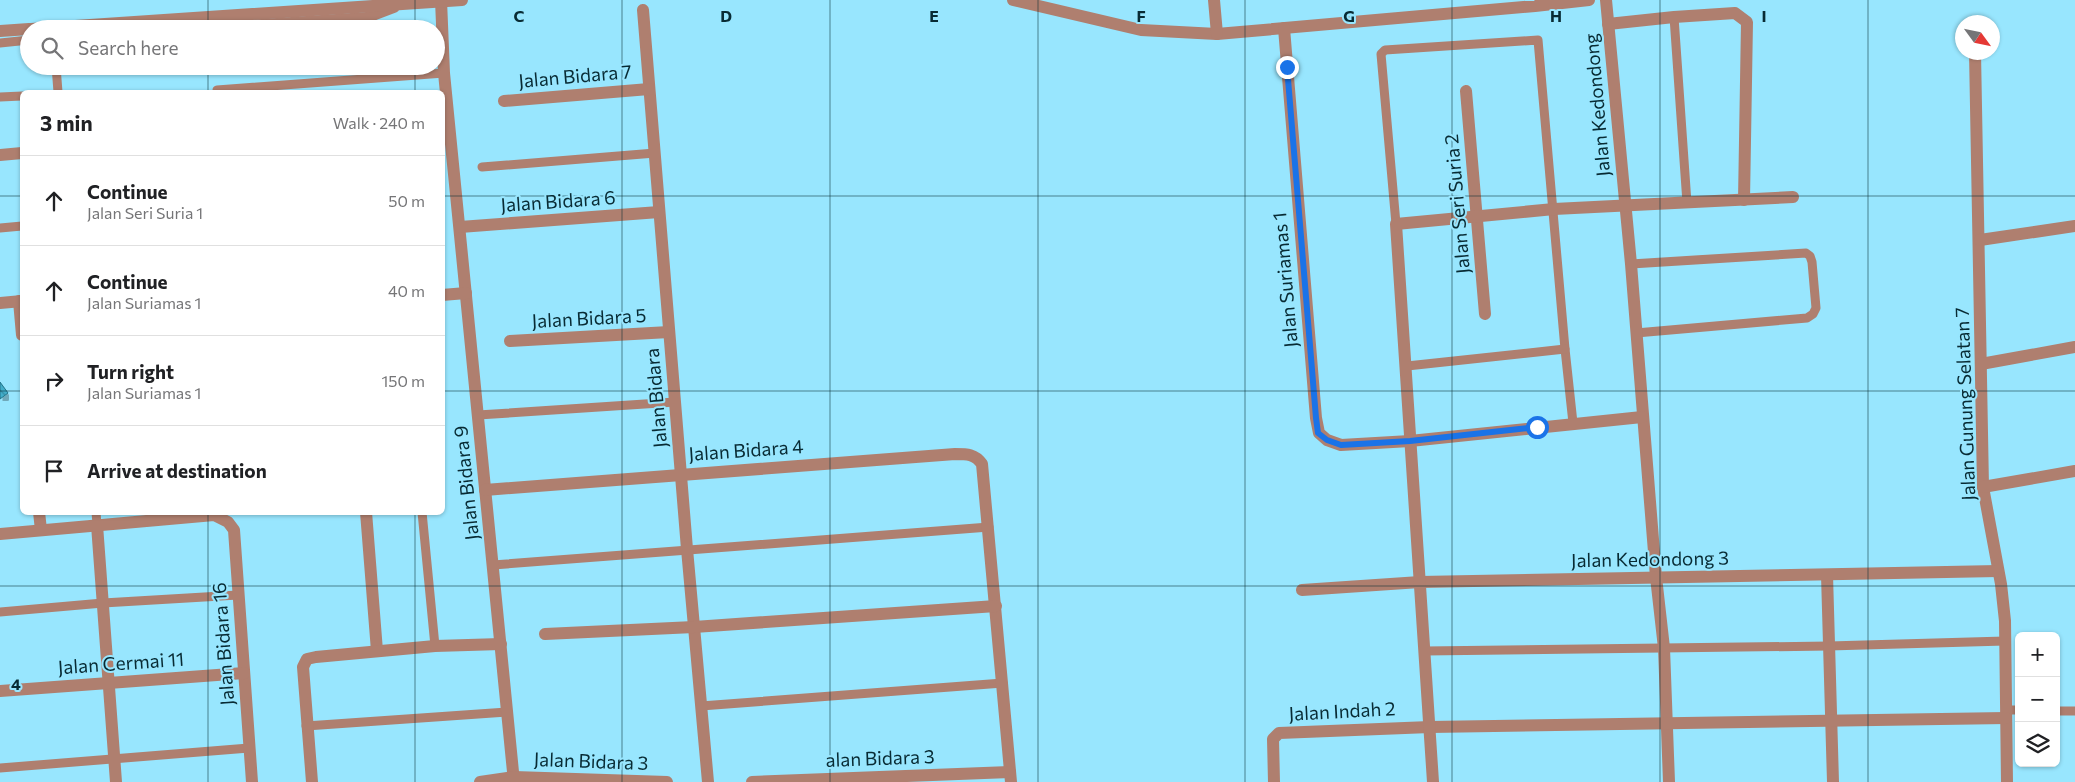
<!DOCTYPE html>
<html lang="en">
<head>
<meta charset="utf-8">
<style>
  :root { --surface:#fff; --page:#f6f6f6; --text:#202124; --muted:#757577; --line:#e0e0e0 }
  body { margin:0; font-family:Commissioner,sans-serif; background:var(--page); color:var(--text) }
  .controls { position:absolute; right:15px; bottom:15px; display:grid; overflow:hidden; border-radius:8px; box-shadow:0 1px 4px #0004 }
  .controls button { width:45px; height:45px; display:grid; place-items:center; padding:0; border:0; border-bottom:1px solid var(--line); background:var(--surface); color:var(--text); font:25px sans-serif }
  .compass { position:absolute; left:1955px; top:15px; width:45px; height:45px; border-radius:50%; background:var(--surface); box-shadow:0 1px 4px #0004; rotate:123deg }
  .stop { position:absolute; width:15px; height:15px; margin:-11px; border:4px solid #1a73e8; border-radius:50%; background:#fff }
  .stop.end { background:#1a73e8; border-color:#fff; box-shadow:0 1px 5px #0008 }
  .list { margin:0; padding:0; list-style:none }
  h2 { display:flex; justify-content:space-between; align-items:center; height:65px; margin:0; padding:0 20px; font-size:21px }
  h2 small { font-size:16px; font-weight:400; color:var(--muted) }
  .list li { display:grid; grid-template-columns:32px 1fr auto; gap:15px; align-items:center; box-sizing:border-box; height:90px; padding:0 20px; border-top:1px solid var(--line) }
  .list b { display:block; font-size:19px; white-space:nowrap }
  .list p { margin:0; font-size:16px; white-space:nowrap; color:var(--muted) }
  .list em { font-size:16px; font-style:normal; color:var(--muted) }
  .icon { flex:none; width:28px; height:28px; fill:none; stroke:currentColor; stroke-width:2; stroke-linecap:round; stroke-linejoin:round }
  .map { position:relative; flex:none; width:2075px; height:782px; overflow:hidden }
  .search { position:absolute; background:var(--surface); box-shadow:0 1px 4px #0004; left:20px; top:20px; width:425px; height:55px; display:flex; align-items:center; gap:12px; box-sizing:border-box; padding:0 18px; border-radius:28px; color:var(--muted); font-size:19px }
  .panel { position:absolute; background:var(--surface); box-shadow:0 1px 4px #0004; left:20px; top:90px; width:425px; height:425px; border-radius:8px }
  .map>svg:first-child { display:block }
  .building { fill:url(#building-back-hatch); stroke:#22768b; filter:url(#shadow) }
  .lines { fill:none; stroke-linecap:round; stroke-linejoin:round }
  .service { stroke:#af7f6f; stroke-width:9 }
  .minor { stroke:#af7f6f; stroke-width:12 }
  .route { stroke:#1a73e8; stroke-width:6 }
  .grid { fill:none; stroke:#082b34; stroke-width:1; stroke-opacity:0.55 }
  .labels { text-anchor:middle; stroke-width:4; stroke-linejoin:round; paint-order:stroke }
  .street-label { font-size:19px; fill:#082b34; stroke:#98e6fe }
  .grid-label { font-size:16px; text-anchor:middle; font-weight:bold; fill:#082b34; stroke:#98e6fe; stroke-width:4; stroke-linejoin:round; paint-order:stroke }
</style>
</head>
<body>
<div class="map">
<svg width="2075" height="782" viewBox="0 0 2075 782">
  <defs>
    <pattern id="building-back-hatch" width="6" height="6" patternUnits="userSpaceOnUse" patternTransform="scale(1.25)"><rect width="6" height="6" fill="#43aeca"/><path d="M-1 5l2 2M0 0l6 6M5-1l2 2" fill="none" stroke="#368ea5"/></pattern>
    <filter id="shadow"><feDropShadow dx="3" dy="5.5" stdDeviation="0" flood-color="#0004"/></filter>
  </defs>
  <rect width="100%" height="100%" fill="#98e6fe"/>
  <polygon class="building" points="0,382 8,393 0,399"/>
  <g class="lines">
    <g class="service">
      <polyline points="1674,17 1687,203"/>
      <polyline points="178,29 374,16 395,8"/>
      <polyline points="0,43 29,40"/>
      <polyline points="56,66 58,92"/>
      <polyline points="217,90 444,73"/>
      <polyline points="0,97 22,96"/>
      <polyline points="482,167 655,153"/>
      <polyline points="1396,224 1381,54 1385,50 1538,40 1565,349 1573,423"/>
      <polyline points="0,228 22,226"/>
      <polyline points="1631,264 1806,253 1810,256 1812,262 1816,308 1813,314 1807,318 1636,333"/>
      <polyline points="1407,366 1565,349"/>
      <polyline points="478,415 675,402"/>
      <polyline points="96,512 97,525"/>
      <polyline points="422,512 435,646"/>
      <polyline points="493,565 989,527"/>
      <polyline points="0,612 103,603 238,595"/>
      <polyline points="1425,651 1829,646 2005,641"/>
      <polyline points="701,706 1003,683"/>
      <polyline points="2006,710 2019,710"/>
      <polyline points="2056,711 2075,711"/>
      <polyline points="306,726 507,712"/>
      <polyline points="0,768 249,748"/>
    </g>
    <g class="minor">
      <polyline points="441,0 444,73 514,782"/>
      <polyline points="1013,0 1141,30 1217,34 1535,6 1589,0"/>
      <polyline points="1214,0 1217,34"/>
      <polyline points="1606,0 1631,264 1656,577 1664,648 1669,782"/>
      <polyline points="643,10 687,549 708,782"/>
      <polyline points="1608,24 1674,17 1735,13 1747,22 1744,200"/>
      <polyline points="1284,28 1316,418 1319,433 1327,440 1341,445 1410,441 1642,417"/>
      <polyline points="31,29 462,0"/>
      <polyline points="0,31 29,29"/>
      <polyline points="1975,52 1983,487 2001,584 2005,621 2007,782"/>
      <polyline points="1466,91 1485,314"/>
      <polyline points="504,101 649,89"/>
      <polyline points="0,155 22,153"/>
      <polyline points="460,227 659,212"/>
      <polyline points="1980,240 2075,226"/>
      <polyline points="442,295 466,293"/>
      <polyline points="19,301 22,335"/>
      <polyline points="0,303 22,301"/>
      <polyline points="510,341 669,332"/>
      <polyline points="1981,364 2075,347"/>
      <polyline points="1983,487 2075,471"/>
      <path d="M485,490L955,454C967,454 975,454 982,464L1011,782"/>
      <polyline points="39,512 41,530"/>
      <polyline points="366,512 377,651"/>
      <polyline points="97,525 116,782"/>
      <polyline points="0,534 214,515 228,522 234,530 252,782"/>
      <polyline points="1827,575 1833,782"/>
      <polyline points="1302,590 1420,582 1998,571"/>
      <polyline points="545,634 694,627 996,606"/>
      <polyline points="0,691 244,673"/>
      <polyline points="312,782 303,667 307,659 316,657 435,646 501,644"/>
      <polyline points="480,782 514,777 667,782"/>
      <polyline points="752,782 1010,772"/>
      <polyline points="1274,782 1273,739 1279,733 1430,727 2006,718"/>
      <polyline points="1433,782 1396,224 1554,209 1793,197"/>
    </g>
  </g>
  <g class="lines">
    <polyline class="route" points="1287,67 1316,418 1318,433 1327,440 1341,445 1410,441 1537,427"/>
  </g>
  <path class="grid" d="M208,0V29M415,0V29M622,0V782M830,0V782M1038,0V782M1245,0V782M1452,0V782M1660,0V782M1868,0V782M208,66V92M415,66V92M0,196H22M442,196H2075M0,391H22M442,391H2075M208,512V782M415,512V782M0,586H2075"/>
  <g class="labels">
    <g class="street-label">
      <text transform="translate(575 76) rotate(-5)" y="7">Jalan Bidara 7</text>
      <text transform="translate(1597 105) rotate(-95)" y="7">Jalan Kedondong</text>
      <text transform="translate(558 201) rotate(-4)" y="7">Jalan Bidara 6</text>
      <text transform="translate(1457 204) rotate(-95)" y="7">Jalan Seri Suria 2</text>
      <text transform="translate(1285 280) rotate(-95)" y="7">Jalan Suriamas 1</text>
      <text transform="translate(589 318) rotate(-3)" y="7">Jalan Bidara 5</text>
      <text transform="translate(656 398) rotate(-95)" y="7">Jalan Bidara</text>
      <text transform="translate(1965 404) rotate(-92)" y="7">Jalan Gunung Selatan 7</text>
      <text transform="translate(746 450) rotate(-4)" y="7">Jalan Bidara 4</text>
      <text transform="translate(466 483) rotate(-96)" y="7">Jalan Bidara 9</text>
      <text transform="translate(1650 559) rotate(-1)" y="7">Jalan Kedondong 3</text>
      <text transform="translate(223 644) rotate(-94)" y="7">Jalan Bidara 16</text>
      <text transform="translate(121 663) rotate(-4)" y="7">Jalan Cermai 11</text>
      <text transform="translate(1342 711) rotate(-3)" y="7">Jalan Indah 2</text>
      <text transform="translate(880 758) rotate(-2)" y="7">alan Bidara 3</text>
      <text transform="translate(591 761) rotate(2)" y="7">Jalan Bidara 3</text>
    </g>
  </g>
  <g class="grid-label">
    <text x="519" y="22">C</text>
    <text x="726" y="22">D</text>
    <text x="934" y="22">E</text>
    <text x="1141" y="22">F</text>
    <text x="1349" y="22">G</text>
    <text x="1556" y="22">H</text>
    <text x="1764" y="22">I</text>
    <text x="16" y="690">4</text>
  </g>
</svg>
<div class="controls">
<button>+</button>
<button>−</button>
<button><svg class="icon" aria-label="layers" viewBox="0 0 24 24"><path d="M12 4l9 5-9 5-9-5zM3 14l9 5 9-5"/></svg></button>
</div>
<svg class="compass" viewBox="-18 -18 36 36"><path d="M0-13l5 13h-10z" fill="#e53935"/><path d="M0 13l5-13h-10z" fill="#757577"/></svg>
<div class="stop" style="left:1537px;top:427px"></div>
<div class="stop end" style="left:1287px;top:67px"></div>
<div class="search"><svg class="icon" aria-label="search" viewBox="0 0 24 24"><circle cx="10" cy="10" r="6"/><path d="M15 15l6 6"/></svg>Search here</div>
<section class="panel">
<h2>3 min<small>Walk · 240 m</small></h2>
<ul class="list">
<li><svg class="icon" aria-label="ahead" viewBox="0 0 24 24"><path d="M12 20V5M6 11l6-6 6 6"/></svg><div><b>Continue</b><p>Jalan Seri Suria 1</p></div><em>50 m</em></li>
<li><svg class="icon" aria-label="ahead" viewBox="0 0 24 24"><path d="M12 20V5M6 11l6-6 6 6"/></svg><div><b>Continue</b><p>Jalan Suriamas 1</p></div><em>40 m</em></li>
<li><svg class="icon" aria-label="right" viewBox="0 0 24 24"><path d="M7 20v-9h11M14 6l5 5-5 5"/></svg><div><b>Turn right</b><p>Jalan Suriamas 1</p></div><em>150 m</em></li>
<li><svg class="icon" aria-label="arrive" viewBox="0 0 24 24"><path d="M6 21V4h12l-3 4 3 4H6"/></svg><div><b>Arrive at destination</b></div></li>
</ul>
</section>
</div>
</body>
</html>
